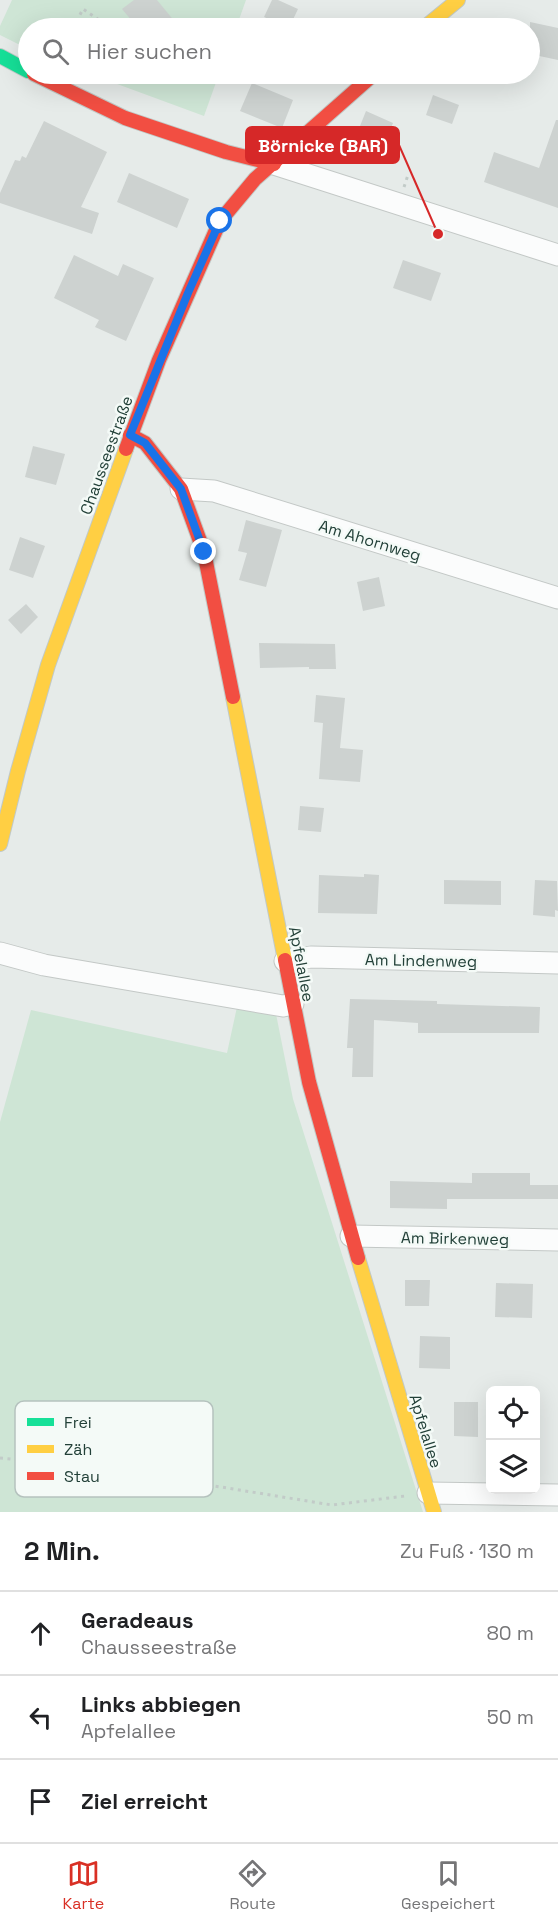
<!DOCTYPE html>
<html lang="de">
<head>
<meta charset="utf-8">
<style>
  :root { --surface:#fff; --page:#f2f2f2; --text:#202124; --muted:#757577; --line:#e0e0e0; --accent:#d93025 }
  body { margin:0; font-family:"Space Grotesk",sans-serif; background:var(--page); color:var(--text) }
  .controls { position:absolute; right:18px; bottom:18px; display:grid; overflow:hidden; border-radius:9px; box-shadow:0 6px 24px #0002 }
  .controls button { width:54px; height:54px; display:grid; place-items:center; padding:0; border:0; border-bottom:2px solid var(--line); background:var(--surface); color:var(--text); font:30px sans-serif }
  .stop { position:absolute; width:18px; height:18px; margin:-14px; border:4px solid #1a73e8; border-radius:50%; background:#fff }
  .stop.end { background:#1a73e8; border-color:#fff; box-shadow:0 2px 6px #0008 }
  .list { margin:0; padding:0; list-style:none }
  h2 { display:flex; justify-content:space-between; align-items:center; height:78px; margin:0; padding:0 24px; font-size:26px }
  h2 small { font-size:20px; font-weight:400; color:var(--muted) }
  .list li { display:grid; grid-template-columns:39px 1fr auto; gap:18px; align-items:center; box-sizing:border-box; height:84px; padding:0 24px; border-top:2px solid var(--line) }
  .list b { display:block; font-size:22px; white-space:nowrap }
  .list p { margin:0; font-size:20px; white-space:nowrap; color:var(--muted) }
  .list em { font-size:20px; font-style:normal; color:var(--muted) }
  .icon { flex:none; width:33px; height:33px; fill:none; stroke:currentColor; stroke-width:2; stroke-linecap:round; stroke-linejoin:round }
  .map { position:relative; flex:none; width:558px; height:1512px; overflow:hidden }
  .search { position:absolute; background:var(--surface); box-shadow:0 6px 24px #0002; left:18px; right:18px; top:18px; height:66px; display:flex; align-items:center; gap:15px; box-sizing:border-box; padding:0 21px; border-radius:33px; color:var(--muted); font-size:22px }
  .sheet { height:330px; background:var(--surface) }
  nav { display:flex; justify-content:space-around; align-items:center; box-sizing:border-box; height:84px; border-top:2px solid var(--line); background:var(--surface); font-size:16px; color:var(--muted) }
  nav a { display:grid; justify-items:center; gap:3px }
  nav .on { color:var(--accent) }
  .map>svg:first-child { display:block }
  .green { fill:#cee5d5 }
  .building { fill:#cdd2d0 }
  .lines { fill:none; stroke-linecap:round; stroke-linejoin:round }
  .street-casing { stroke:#c3c8c6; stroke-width:23 }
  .fast-casing { stroke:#c1c9c6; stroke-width:16 }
  .slow-casing { stroke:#c1c9c6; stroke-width:16 }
  .jam-casing { stroke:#c1c9c6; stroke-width:16 }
  .path { stroke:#c2cbc8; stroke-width:3; stroke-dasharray:3 4.5; stroke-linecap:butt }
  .street { stroke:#fbfcfc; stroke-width:21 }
  .fast { stroke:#16e098; stroke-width:14 }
  .slow { stroke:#ffcf43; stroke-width:14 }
  .jam { stroke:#f24e42; stroke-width:14 }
  .route { stroke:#1a73e8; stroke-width:8 }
  .labels { text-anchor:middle; stroke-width:5; stroke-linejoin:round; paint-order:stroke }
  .street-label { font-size:16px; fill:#224038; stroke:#f4faf7 }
  .key { fill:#f4faf7; stroke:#b5c2be; stroke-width:1.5 }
  .key-label { font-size:16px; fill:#224038 }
  .leader { fill:none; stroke:#d62828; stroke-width:2 }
  .callout-dot { fill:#d62828; stroke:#f4faf7; stroke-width:2 }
  .callout { fill:#d62828; stroke:#d62828; stroke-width:2 }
  .callout-label { font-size:18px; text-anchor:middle; font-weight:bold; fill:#fff }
</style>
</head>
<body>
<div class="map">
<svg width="558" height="1512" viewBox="0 0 558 1512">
  <rect width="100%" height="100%" fill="#e6ebe9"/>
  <g class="green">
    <polygon points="12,0 246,0 236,28 28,28 28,49 0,35 0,26"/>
    <polygon points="90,74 219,74 204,116"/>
    <polygon points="237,1007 276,1014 293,1099 423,1512 0,1512 0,1122 31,1010 227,1053"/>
  </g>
  <g class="building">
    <polygon points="134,0 157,0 180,28 138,28 122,9"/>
    <polygon points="272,0 278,0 298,9 289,28 264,17"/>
    <polygon points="530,22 558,28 558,60 530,54"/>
    <polygon points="252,83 293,100 282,128 240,111"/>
    <polygon points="433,95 459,105 452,124 426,115"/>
    <polygon points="366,111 393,123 383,147 356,136"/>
    <polygon points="556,120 558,120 558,208 484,182 494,152 539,168"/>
    <polygon points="44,121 107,152 81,207 99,213 92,234 0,203 0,193 15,160 20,161 22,156 26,158"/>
    <polygon points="129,173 189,199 177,228 117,202"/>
    <polygon points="74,255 118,276 123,264 154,278 126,341 95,327 99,320 54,298"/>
    <polygon points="403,260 441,273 431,301 393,288"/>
    <polygon points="33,446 65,454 56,485 25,477"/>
    <polygon points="246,520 282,530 266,587 239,580 247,553 238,551"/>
    <polygon points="20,537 45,546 33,578 9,570"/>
    <polygon points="379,577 385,606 363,611 357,582"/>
    <polygon points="26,604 38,617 21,634 8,620"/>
    <polygon points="259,643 335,644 336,669 309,669 309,667 260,668"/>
    <polygon points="316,695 345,698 340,748 363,750 360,782 319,779 323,723 314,722"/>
    <polygon points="300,806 324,808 321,832 298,830"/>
    <polygon points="364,874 379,875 377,914 318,913 319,875 364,877"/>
    <polygon points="444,880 501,881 501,905 444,904"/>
    <polygon points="535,880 557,881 558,911 555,910 555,917 533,915"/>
    <polygon points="350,999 437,1001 437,1004 540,1007 539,1033 418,1033 418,1023 374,1020 373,1077 352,1077 353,1048 347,1048"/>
    <polygon points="472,1173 530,1173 530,1185 558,1185 558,1199 447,1199 447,1209 390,1208 390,1181 472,1183"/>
    <polygon points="405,1280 430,1280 429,1306 405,1306"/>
    <polygon points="496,1283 533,1284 532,1318 495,1317"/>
    <polygon points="420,1336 450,1337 450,1369 419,1368"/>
    <polygon points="454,1402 478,1402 478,1437 454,1436"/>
  </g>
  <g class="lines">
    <defs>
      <g id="street">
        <polyline points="274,164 558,255"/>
        <polyline points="181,489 214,491 558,598"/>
        <polyline points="0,953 44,965 283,1006 293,1004"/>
        <polyline points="285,961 311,957 558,963"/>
        <polyline points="351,1236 558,1240"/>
        <polyline points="428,1493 558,1495"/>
      </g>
      <polyline id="fast" points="0,56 28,71"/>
      <g id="slow">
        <polyline points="424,28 458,0"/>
        <polyline points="233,697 285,960"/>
        <polyline points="0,844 18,771 48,665 126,449"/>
        <polyline points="358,1258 434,1512"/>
      </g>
      <g id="jam">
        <polyline points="34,74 125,118 226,152 274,164"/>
        <polyline points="130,435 145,443 181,489 204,552 233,697"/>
        <polyline points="126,449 159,360 220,221 255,179 374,74"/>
        <polyline points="285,960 309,1082 358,1258"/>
      </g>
    </defs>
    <use href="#street" class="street-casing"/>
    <use href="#fast" class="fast-casing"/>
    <use href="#slow" class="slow-casing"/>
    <use href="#jam" class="jam-casing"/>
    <g class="path">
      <polyline points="73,28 83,9 111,28"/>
      <polyline points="404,187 408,175"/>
      <polyline points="0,1458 55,1463 221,1487 332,1505 405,1496"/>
    </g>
    <use href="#street" class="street"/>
    <use href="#fast" class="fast"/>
    <use href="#slow" class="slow"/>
    <use href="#jam" class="jam"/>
  </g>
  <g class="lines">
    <polyline class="route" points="204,552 181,489 145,443 130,435 188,293 220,221"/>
  </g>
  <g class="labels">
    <g class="street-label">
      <text transform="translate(106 455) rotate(-70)" y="6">Chausseestraße</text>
      <text transform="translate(370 540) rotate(17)" y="6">Am Ahornweg</text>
      <text transform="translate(421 960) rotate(1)" y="6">Am Lindenweg</text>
      <text transform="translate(302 964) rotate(79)" y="6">Apfelallee</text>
      <text transform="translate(455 1238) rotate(1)" y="6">Am Birkenweg</text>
      <text transform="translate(426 1431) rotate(73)" y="6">Apfelallee</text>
    </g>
  </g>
  <rect x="15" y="1401" width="198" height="96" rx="9" class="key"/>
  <rect x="27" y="1418" width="27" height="8" fill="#16e098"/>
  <rect x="27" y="1445" width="27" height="8" fill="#ffcf43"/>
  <rect x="27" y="1472" width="27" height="8" fill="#f24e42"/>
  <g class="key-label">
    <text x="64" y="1428">Frei</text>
    <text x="64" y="1455">Zäh</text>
    <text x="64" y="1482">Stau</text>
  </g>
  <path class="leader" d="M438 234L399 145"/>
  <circle class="callout-dot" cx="438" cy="234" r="6"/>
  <rect class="callout" x="246" y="127" width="153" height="36" rx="6"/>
  <g class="callout-label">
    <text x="323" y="152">Börnicke (BAR)</text>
  </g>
</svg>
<div class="controls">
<button><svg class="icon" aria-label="locate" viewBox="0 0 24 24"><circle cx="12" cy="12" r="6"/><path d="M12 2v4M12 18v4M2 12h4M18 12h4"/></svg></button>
<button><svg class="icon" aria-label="layers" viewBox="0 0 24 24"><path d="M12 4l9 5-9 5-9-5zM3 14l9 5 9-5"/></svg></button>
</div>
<div class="stop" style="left:220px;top:221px"></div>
<div class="stop end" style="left:204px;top:552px"></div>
<div class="search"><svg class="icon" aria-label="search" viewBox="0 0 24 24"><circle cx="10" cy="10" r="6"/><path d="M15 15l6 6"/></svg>Hier suchen</div>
</div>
<section class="sheet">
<h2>2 Min.<small>Zu Fuß · 130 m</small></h2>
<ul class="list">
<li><svg class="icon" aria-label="ahead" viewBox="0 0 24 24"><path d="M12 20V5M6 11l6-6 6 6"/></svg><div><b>Geradeaus</b><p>Chausseestraße</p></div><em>80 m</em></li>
<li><svg class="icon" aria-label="left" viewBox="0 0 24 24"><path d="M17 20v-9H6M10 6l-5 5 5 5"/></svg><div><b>Links abbiegen</b><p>Apfelallee</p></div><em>50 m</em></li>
<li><svg class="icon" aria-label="arrive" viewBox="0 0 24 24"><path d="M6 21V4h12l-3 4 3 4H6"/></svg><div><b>Ziel erreicht</b></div></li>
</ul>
</section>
<nav>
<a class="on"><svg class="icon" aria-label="map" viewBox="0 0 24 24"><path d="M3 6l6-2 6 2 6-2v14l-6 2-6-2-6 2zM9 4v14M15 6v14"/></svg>Karte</a>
<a><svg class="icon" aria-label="directions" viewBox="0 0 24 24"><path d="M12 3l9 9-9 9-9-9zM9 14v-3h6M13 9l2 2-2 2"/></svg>Route</a>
<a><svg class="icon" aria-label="saved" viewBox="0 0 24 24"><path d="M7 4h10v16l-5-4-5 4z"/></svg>Gespeichert</a>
</nav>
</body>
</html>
